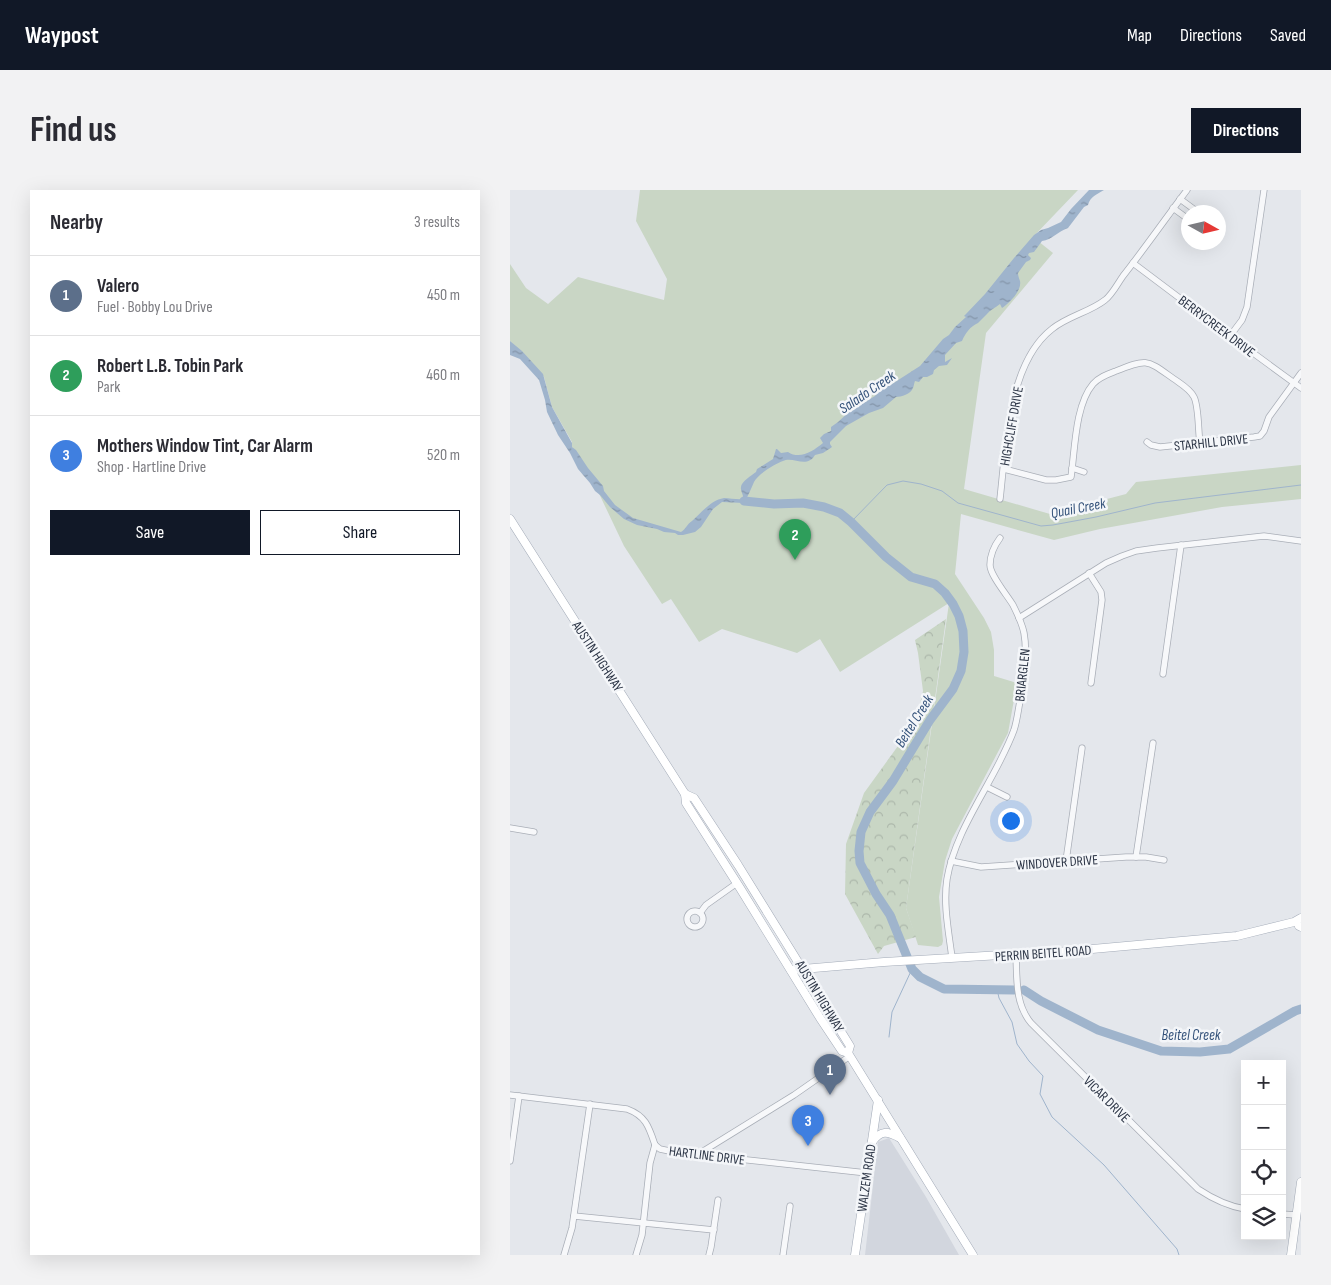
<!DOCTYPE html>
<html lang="en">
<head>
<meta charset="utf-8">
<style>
  :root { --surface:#fff; --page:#f2f2f3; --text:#2b2b33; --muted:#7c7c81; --line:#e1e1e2; --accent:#111827 }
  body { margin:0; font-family:"Sofia Sans Condensed",sans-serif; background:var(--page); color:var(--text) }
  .controls { position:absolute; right:15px; bottom:15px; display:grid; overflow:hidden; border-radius:0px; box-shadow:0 5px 20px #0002 }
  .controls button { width:45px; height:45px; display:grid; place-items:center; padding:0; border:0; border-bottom:1px solid var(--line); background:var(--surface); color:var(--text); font:25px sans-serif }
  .compass { position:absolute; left:671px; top:15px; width:45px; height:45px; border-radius:50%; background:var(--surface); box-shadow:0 5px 20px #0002; rotate:98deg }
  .you { position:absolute; left:500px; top:630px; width:18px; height:18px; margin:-12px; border:4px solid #fff; border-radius:50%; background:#1a73e8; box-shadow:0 0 0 8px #1a73e833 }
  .badge { display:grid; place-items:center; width:32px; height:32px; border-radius:50%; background:var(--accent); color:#fff; font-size:16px; font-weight:700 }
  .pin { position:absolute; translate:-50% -41px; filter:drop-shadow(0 1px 2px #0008) }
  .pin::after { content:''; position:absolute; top:26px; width:18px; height:15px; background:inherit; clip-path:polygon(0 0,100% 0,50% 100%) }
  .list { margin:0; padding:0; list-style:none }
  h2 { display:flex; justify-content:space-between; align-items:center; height:65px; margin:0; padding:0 20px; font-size:21px }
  h2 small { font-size:16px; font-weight:400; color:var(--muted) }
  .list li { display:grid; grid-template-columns:32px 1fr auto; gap:15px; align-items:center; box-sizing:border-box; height:80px; padding:0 20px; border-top:1px solid var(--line) }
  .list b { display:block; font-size:19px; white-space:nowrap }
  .list p { margin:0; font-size:16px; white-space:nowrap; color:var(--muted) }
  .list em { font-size:16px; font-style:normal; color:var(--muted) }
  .actions { display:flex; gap:10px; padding:15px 20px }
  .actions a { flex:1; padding:11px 0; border:1px solid var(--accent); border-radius:0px; text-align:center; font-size:18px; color:var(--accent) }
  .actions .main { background:var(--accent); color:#fff }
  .icon { flex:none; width:28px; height:28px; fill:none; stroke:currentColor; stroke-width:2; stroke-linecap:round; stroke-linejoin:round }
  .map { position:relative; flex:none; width:791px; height:1065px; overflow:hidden; border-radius:0px }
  header { display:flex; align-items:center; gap:30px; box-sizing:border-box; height:70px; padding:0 25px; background:var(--accent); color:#fff }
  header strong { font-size:24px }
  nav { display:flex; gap:28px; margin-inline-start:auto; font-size:18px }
  .intro { display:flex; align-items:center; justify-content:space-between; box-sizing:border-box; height:120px; padding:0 30px }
  h1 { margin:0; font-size:35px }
  .button { padding:12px 22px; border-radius:0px; background:var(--accent); color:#fff; font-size:18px; font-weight:700 }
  main { display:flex; gap:30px; padding:0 30px }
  aside { flex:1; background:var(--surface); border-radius:0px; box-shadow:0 5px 20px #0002 }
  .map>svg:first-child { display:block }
  .built { fill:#d2d6de }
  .green { fill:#c9d6c5 }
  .forest { fill:url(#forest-crowns) }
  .water { fill:url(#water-ripples) }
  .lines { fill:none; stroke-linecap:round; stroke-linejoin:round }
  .stream { stroke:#9fb4cc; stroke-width:1 }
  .river { stroke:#9fb4cc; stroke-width:9 }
  .minor-casing { stroke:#a9aeb7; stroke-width:7 }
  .major-casing { stroke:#a3abb8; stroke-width:9 }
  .minor { stroke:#f7f8fa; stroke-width:5.5 }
  .major { stroke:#fff; stroke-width:8 }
  .labels { text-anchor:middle; stroke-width:5; stroke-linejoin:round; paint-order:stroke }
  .street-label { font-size:14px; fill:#2b3445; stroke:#f4f6f9 }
  .water-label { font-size:15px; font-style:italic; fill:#34527a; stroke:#f4f6f9 }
</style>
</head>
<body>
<header>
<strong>Waypost</strong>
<nav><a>Map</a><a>Directions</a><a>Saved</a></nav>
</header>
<div class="intro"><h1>Find us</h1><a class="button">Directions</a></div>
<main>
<aside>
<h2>Nearby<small>3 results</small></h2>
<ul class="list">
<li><span class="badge" style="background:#5c6f8a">1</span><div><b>Valero</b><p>Fuel · Bobby Lou Drive</p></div><em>450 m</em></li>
<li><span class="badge" style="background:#2e9e5b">2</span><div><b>Robert L.B. Tobin Park</b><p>Park</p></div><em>460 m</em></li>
<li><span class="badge" style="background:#3f7fe0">3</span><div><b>Mothers Window Tint, Car Alarm</b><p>Shop · Hartline Drive</p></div><em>520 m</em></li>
</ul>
<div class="actions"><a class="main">Save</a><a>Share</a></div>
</aside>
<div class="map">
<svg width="791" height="1065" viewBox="0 0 791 1065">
  <defs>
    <pattern id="forest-crowns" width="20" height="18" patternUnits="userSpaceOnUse" patternTransform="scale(1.25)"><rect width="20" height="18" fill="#c9d6c5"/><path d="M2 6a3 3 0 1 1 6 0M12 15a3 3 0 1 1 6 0" fill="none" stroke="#adb8ab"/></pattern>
    <pattern id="water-ripples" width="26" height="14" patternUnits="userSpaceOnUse" patternTransform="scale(1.25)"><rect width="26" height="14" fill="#9fb4cc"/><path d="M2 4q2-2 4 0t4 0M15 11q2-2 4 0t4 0" fill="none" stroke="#8293a7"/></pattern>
  </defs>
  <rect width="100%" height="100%" fill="#e4e7ec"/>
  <polygon class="built" points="379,948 416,1007 449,1065 355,1065 368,952"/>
  <polygon class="green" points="130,0 568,0 523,47 543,63 476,143 454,299 540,324 616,304 626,292 791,275 791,309 712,317 590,339 544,350 451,324 445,384 474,428 481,442 484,460 484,486 507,493 498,543 442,649 435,671 429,707 433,751 432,755 428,757 408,755 396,718 439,413 330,482 310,449 287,463 212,439 189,452 161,409 152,414 114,356 83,291 62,257 62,252 42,217 34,187 0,151 0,74 16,98 38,114 68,87 154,110 157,89 126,31"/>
  <polygon class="forest" points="436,429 396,718 406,747 374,756 368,764 335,704 336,654 354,603 406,531 413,501 408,463 405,450"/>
  <path class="water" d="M579,0H594C587,4 580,7 578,15L574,17L558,38C548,41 542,50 532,51L524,62L519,63L518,65L521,68L520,70L516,72L508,83C508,86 509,88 510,91C512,101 499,113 492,118L490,114C485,118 480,120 477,124C474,127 471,130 468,133C460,137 456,142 452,151L446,153L435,165V172L442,168L437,175L429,176L424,180L423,184L417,187H413L409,192L405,191C404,193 404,196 403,198C401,204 391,207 386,207L373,218L359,223L336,236L320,252V254L322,257L313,263L305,265C297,279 283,266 273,271C265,274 248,284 244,292C241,299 238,306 234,313L212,312L203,319L191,337L185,342L173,345H168L165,343L154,342L147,339L127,335L114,329L100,317L90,305L85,301L80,293L68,279L60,263L48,245L37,222L35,210L29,190L10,169L0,165V151L12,161L33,184L42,217L62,253V257L66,260L78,278L93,296L94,301L105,315L123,328L171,342C176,339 177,334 182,331C191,323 201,310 214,308C220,308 228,310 233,309C234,305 230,301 231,297C231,292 242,285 246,282L247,279L263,269L266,259H267L271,263L278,262C290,270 303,261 313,253L310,248L314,244L321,241V237L328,232L340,221L365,206L371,199L382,194L410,176L433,149L439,145L445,137L456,127L454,126L456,124L475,104L504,68L524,45L531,40L538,38L551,32L561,19Z"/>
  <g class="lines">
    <g class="stream">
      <polyline points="341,332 377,295 393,291 411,294 432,301 448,313 531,336 543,335 586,327 645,313 791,295"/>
      <polyline points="487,799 489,808 502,832 507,854 519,871 533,886 530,904 542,927 594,975 667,1059 669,1065"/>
      <polyline points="379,847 382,822 402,779"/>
    </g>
    <g class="river">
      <polyline points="234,311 264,314 293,313 314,317 330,323 341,332 376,367 401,387 425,394 435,403 443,414 449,426 453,441 454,462 451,481 443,499 420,530 383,591 360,622 351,642 349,661 350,673 366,704 380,725 402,779 410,787 434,799 504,800"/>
      <polyline points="514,800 531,811 588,840 651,861 690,862 719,859 785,821 791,819"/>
    </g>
    <defs>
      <g id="minor">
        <polyline points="670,9 685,20 685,22"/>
        <polyline points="663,18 678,29"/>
        <polyline points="623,73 720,146 791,198"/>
        <polyline points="720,146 732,130 737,117 754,0"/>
        <polyline points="637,252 641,255 650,257 744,247 750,246 754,241 759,227 791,183"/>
        <polyline points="562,278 574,282"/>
        <path d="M494,279L536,290H546L561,287C565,260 565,215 583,194C589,187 598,184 606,181C638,168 637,170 664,189C671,194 680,199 684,207C689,217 688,241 690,253"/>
        <path d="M490,309C496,257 498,173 542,139C558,126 580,122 595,110C602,105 608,93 613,86C635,58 656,28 677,0"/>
        <polyline points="579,383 591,402 592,410 581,493"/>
        <polyline points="509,428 596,373 612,366 626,361 647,358 754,346 791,351"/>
        <polyline points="653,484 671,355"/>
        <polyline points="477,597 497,607"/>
        <polyline points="0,638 24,642"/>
        <polyline points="626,667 643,553"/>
        <polyline points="441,671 471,677 616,667 636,667 654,670"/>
        <polyline points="556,671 572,558"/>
        <circle cx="185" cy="729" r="8"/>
        <polyline points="190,723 196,715 227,693"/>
        <path d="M506,765C507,788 505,814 521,833L688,999C703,1009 717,1016 735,1019"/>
        <path d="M442,768C439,743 433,715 437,689C444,647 471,609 490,571C495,561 500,551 504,540C507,531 508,521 510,511C513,488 518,465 514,443C512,433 507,423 503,415C497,405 480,385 480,375C480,365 484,356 490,348"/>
        <path d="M0,905L117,919C136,926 139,937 145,955L150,959L164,962L357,983"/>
        <polyline points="187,965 284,905 340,866"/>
        <polyline points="0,971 9,906"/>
        <polyline points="772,1024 786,1025"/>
        <polyline points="64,1026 204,1040"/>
        <polyline points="54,1065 62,1038 80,914"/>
        <polyline points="126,1065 132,1045 140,973 145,955"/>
        <polyline points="199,1065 201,1057 208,1010"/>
        <polyline points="273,1065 280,1016"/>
      </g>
      <g id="major">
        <polyline points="0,329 175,604 176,613 230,698 310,828 332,861 338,863 463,1065"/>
        <polyline points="175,604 184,608 228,675 340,856 338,863"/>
        <polyline points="789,736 791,737"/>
        <polyline points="281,780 374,772 560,761 727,746 784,732 791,728"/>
        <path d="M362,952C371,940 377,941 390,948"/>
        <polyline points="345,1065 368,910"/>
        <polyline points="781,1065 791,992"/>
      </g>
    </defs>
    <use href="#minor" class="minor-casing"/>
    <use href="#major" class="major-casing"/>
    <use href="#minor" class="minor"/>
    <use href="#major" class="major"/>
  </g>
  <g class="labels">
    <g class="street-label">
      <text transform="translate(707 136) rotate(37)" y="5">BERRYCREEK DRIVE</text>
      <text transform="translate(501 236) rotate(-80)" y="5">HIGHCLIFF DRIVE</text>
      <text transform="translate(701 252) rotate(-6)" y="5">STARHILL DRIVE</text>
      <text transform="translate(88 466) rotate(57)" y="5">AUSTIN HIGHWAY</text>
      <text transform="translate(512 485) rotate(-84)" y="5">BRIARGLEN</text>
      <text transform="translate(547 672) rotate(-4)" y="5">WINDOVER DRIVE</text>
      <text transform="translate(533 763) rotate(-4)" y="5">PERRIN BEITEL ROAD</text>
      <text transform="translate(310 806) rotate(59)" y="5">AUSTIN HIGHWAY</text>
      <text transform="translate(597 909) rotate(45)" y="5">VICAR DRIVE</text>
      <text transform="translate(197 965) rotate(7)" y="5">HARTLINE DRIVE</text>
      <text transform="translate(356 988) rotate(-82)" y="5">WALZEM ROAD</text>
    </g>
    <g class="water-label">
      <text transform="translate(357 202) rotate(-34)" y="5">Salado Creek</text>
      <text transform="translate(568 318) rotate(-11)" y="5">Quail Creek</text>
      <text transform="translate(404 531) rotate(-58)" y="5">Beitel Creek</text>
      <text x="681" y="850">Beitel Creek</text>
    </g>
  </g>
</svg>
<div class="controls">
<button>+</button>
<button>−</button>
<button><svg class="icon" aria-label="locate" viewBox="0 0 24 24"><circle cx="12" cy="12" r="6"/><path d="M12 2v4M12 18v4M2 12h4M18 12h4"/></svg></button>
<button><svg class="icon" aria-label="layers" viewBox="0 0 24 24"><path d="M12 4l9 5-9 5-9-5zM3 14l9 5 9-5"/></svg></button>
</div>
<svg class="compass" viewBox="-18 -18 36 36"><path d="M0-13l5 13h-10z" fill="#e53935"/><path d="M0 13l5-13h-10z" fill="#7c7c81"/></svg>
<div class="you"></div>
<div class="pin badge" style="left:320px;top:905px;background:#5c6f8a">1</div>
<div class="pin badge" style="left:285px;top:370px;background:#2e9e5b">2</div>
<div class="pin badge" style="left:298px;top:956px;background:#3f7fe0">3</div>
</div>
</main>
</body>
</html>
